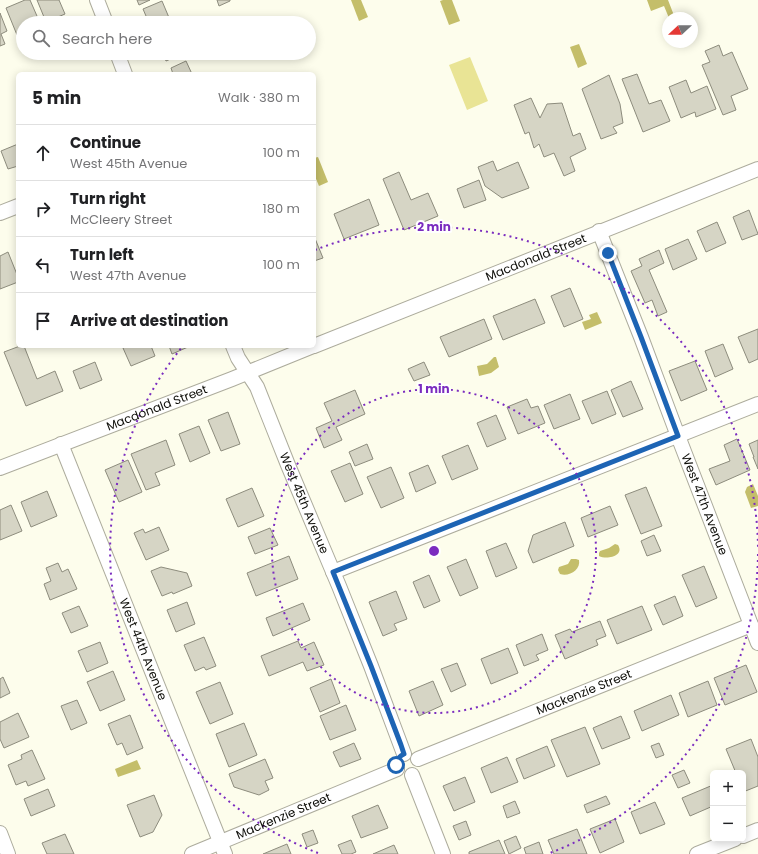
<!DOCTYPE html>
<html lang="en">
<head>
<meta charset="utf-8">
<style>
  :root { --surface:#fff; --page:#f6f6f6; --text:#202124; --muted:#757577; --line:#e0e0e0 }
  body { margin:0; font-family:Poppins,sans-serif; background:var(--page); color:var(--text) }
  .controls { position:absolute; right:12px; bottom:12px; display:grid; overflow:hidden; border-radius:6px; box-shadow:0 2px 10px #0003 }
  .controls button { width:36px; height:36px; display:grid; place-items:center; padding:0; border:0; border-bottom:1px solid var(--line); background:var(--surface); color:var(--text); font:20px sans-serif }
  .compass { position:absolute; left:662px; top:12px; width:36px; height:36px; border-radius:50%; background:var(--surface); box-shadow:0 2px 10px #0003; rotate:248deg }
  .stop { position:absolute; width:12px; height:12px; margin:-9px; border:3px solid #1d64b4; border-radius:50%; background:#fff }
  .stop.end { background:#1d64b4; border-color:#fff; box-shadow:0 1px 4px #0008 }
  .list { margin:0; padding:0; list-style:none }
  h2 { display:flex; justify-content:space-between; align-items:center; height:52px; margin:0; padding:0 16px; font-size:17px }
  h2 small { font-size:13px; font-weight:400; color:var(--muted) }
  .list li { display:grid; grid-template-columns:26px 1fr auto; gap:12px; align-items:center; box-sizing:border-box; height:56px; padding:0 16px; border-top:1px solid var(--line) }
  .list b { display:block; font-size:15px; white-space:nowrap }
  .list p { margin:0; font-size:13px; white-space:nowrap; color:var(--muted) }
  .list em { font-size:13px; font-style:normal; color:var(--muted) }
  .icon { flex:none; width:22px; height:22px; fill:none; stroke:currentColor; stroke-width:2; stroke-linecap:round; stroke-linejoin:round }
  .map { position:relative; flex:none; width:758px; height:854px; overflow:hidden }
  .search { position:absolute; background:var(--surface); box-shadow:0 2px 10px #0003; left:16px; top:16px; width:300px; height:44px; display:flex; align-items:center; gap:10px; box-sizing:border-box; padding:0 14px; border-radius:22px; color:var(--muted); font-size:15px }
  .panel { position:absolute; background:var(--surface); box-shadow:0 2px 10px #0003; left:16px; top:72px; width:300px; height:276px; border-radius:6px }
  .map>svg:first-child { display:block }
  .green { fill:#e9e495 }
  .water { fill:#c4be6a }
  .building { fill:#d6d5c5; stroke:#8d8c7d }
  .lines { fill:none; stroke-linecap:round; stroke-linejoin:round }
  .minor-casing { stroke:#adac9d; stroke-width:16 }
  .minor { stroke:#fff; stroke-width:14 }
  .route { stroke:#1d64b4; stroke-width:5 }
  .ring { fill:none; stroke:#7b2cbf; stroke-width:2; stroke-dasharray:2 4 }
  .labels { text-anchor:middle; stroke-width:4; stroke-linejoin:round; paint-order:stroke }
  .street-label { font-size:12px; fill:#0d0d08; stroke:#fff }
  .centre { fill:#7b2cbf; stroke:#fff; stroke-width:2 }
  .ring-label { font-size:12px; text-anchor:middle; font-weight:bold; fill:#7b2cbf; stroke:#fff; stroke-width:4; stroke-linejoin:round; paint-order:stroke }
</style>
</head>
<body>
<div class="map">
<svg width="758" height="854" viewBox="0 0 758 854">
  <rect width="100%" height="100%" fill="#fdfdec"/>
  <polygon class="green" points="470,57 488,101 467,110 449,65"/>
  <g class="water">
    <polygon points="351,0 361,0 368,17 359,21"/>
    <polygon points="443,0 452,0 460,21 449,25 440,1"/>
    <polygon points="647,0 668,0 675,18 669,18 664,6 651,11"/>
    <polygon points="579,44 587,64 578,68 570,47"/>
    <polygon points="318,157 328,182 319,186 314,174 314,158"/>
    <polygon points="597,312 602,323 585,330 582,322 591,319 589,315"/>
    <polygon points="494,357 496,357 499,367 491,373 479,376 477,366 487,364"/>
    <polygon points="753,484 758,496 758,506 751,508 745,492 747,487"/>
    <path d="M615,544L618,545C625,556 607,560 599,556V553L600,551L609,548Z"/>
    <path d="M571,559H576L579,560C581,570 569,577 560,574L558,570L559,567L568,564Z"/>
    <polygon points="137,760 141,769 118,777 115,769"/>
  </g>
  <g class="building">
    <polygon points="25,0 30,0 40,23 23,23 23,32 17,35 6,8"/>
    <polygon points="37,0 59,0 65,14 46,22"/>
    <polygon points="137,0 150,0 139,5"/>
    <polygon points="217,0 230,0 230,1 219,6"/>
    <polygon points="162,1 170,20 162,23 149,23 143,9"/>
    <polygon points="0,13 7,31 1,34 5,44 0,46"/>
    <polygon points="719,45 723,56 732,52 748,89 731,96 736,110 723,115 702,65 710,62 705,51"/>
    <polygon points="163,53 182,53 182,54 166,61"/>
    <polygon points="186,61 192,74 173,74 171,68"/>
    <polygon points="637,74 649,104 661,100 670,121 643,132 622,79"/>
    <polygon points="609,75 620,104 623,123 613,127 617,133 601,139 582,89"/>
    <polygon points="686,80 691,93 707,86 716,109 696,117 695,112 681,118 669,87"/>
    <polygon points="531,98 540,118 547,104 562,103 573,136 580,133 586,149 570,157 575,171 564,176 554,153 544,157 539,144 534,148 529,132 525,134 514,105"/>
    <polygon points="18,144 18,166 8,169 1,151"/>
    <polygon points="493,161 497,171 518,162 529,188 502,198 485,186 478,167"/>
    <polygon points="399,172 411,200 428,193 438,216 404,230 383,179"/>
    <polygon points="479,180 486,200 464,208 457,189"/>
    <polygon points="369,199 379,225 344,239 334,214"/>
    <polygon points="749,210 758,234 742,240 733,217"/>
    <polygon points="717,222 726,243 706,252 697,231"/>
    <polygon points="314,236 323,258 314,261"/>
    <polygon points="688,239 697,259 673,270 665,249"/>
    <polygon points="659,250 664,263 649,270 667,312 658,316 652,300 645,303 631,271 642,266 639,259"/>
    <polygon points="8,252 18,277 18,282 0,289 0,256"/>
    <polygon points="570,288 583,319 564,327 551,296"/>
    <polygon points="535,299 545,323 503,340 493,316"/>
    <polygon points="484,319 492,339 449,357 440,337"/>
    <polygon points="758,329 758,359 749,363 738,337"/>
    <polygon points="723,344 733,369 715,377 705,351"/>
    <polygon points="20,346 24,346 37,379 55,371 63,391 26,406 4,352"/>
    <polygon points="128,346 151,346 155,356 131,366 123,348"/>
    <polygon points="169,346 188,346 188,347 172,354"/>
    <polygon points="695,361 707,390 681,401 669,371"/>
    <polygon points="95,362 102,380 80,389 73,371"/>
    <polygon points="424,362 430,375 414,381 408,369"/>
    <polygon points="631,381 643,409 623,417 611,390"/>
    <polygon points="355,390 365,414 336,427 342,440 324,448 316,428 332,421 324,403"/>
    <polygon points="607,391 616,414 592,424 582,401"/>
    <polygon points="570,394 580,419 554,429 544,405"/>
    <polygon points="527,399 531,408 538,406 545,423 518,434 507,407"/>
    <polygon points="228,412 240,444 221,451 208,420"/>
    <polygon points="496,415 506,439 487,447 477,423"/>
    <polygon points="199,426 210,453 190,462 179,434"/>
    <polygon points="737,439 750,470 716,485 709,469 730,461 724,445"/>
    <polygon points="166,440 175,465 155,473 160,485 146,490 131,454"/>
    <polygon points="758,440 758,469 753,457 754,457 749,444"/>
    <polygon points="367,444 373,459 355,466 349,452"/>
    <polygon points="468,445 478,469 452,480 442,456"/>
    <polygon points="128,460 142,492 119,502 105,470"/>
    <polygon points="350,463 363,494 345,502 331,471"/>
    <polygon points="428,465 436,483 416,492 409,473"/>
    <polygon points="391,467 404,498 381,508 367,477"/>
    <polygon points="646,487 662,526 641,534 625,495"/>
    <polygon points="252,488 264,516 238,527 226,499"/>
    <polygon points="47,491 57,516 31,527 21,502"/>
    <polygon points="11,505 22,531 0,540 0,510"/>
    <polygon points="610,506 618,525 588,537 581,518"/>
    <polygon points="565,522 574,546 533,563 528,551 533,535"/>
    <polygon points="159,527 169,550 146,560 134,533 143,529 145,533"/>
    <polygon points="270,528 278,545 255,554 248,537"/>
    <polygon points="654,535 661,551 647,556 641,541"/>
    <polygon points="506,543 517,568 496,577 486,551"/>
    <polygon points="289,556 298,579 256,596 247,573"/>
    <polygon points="466,559 478,588 460,596 447,567"/>
    <polygon points="58,563 62,572 68,569 77,589 50,600 44,584 51,581 46,568"/>
    <polygon points="704,566 717,598 696,607 682,575"/>
    <polygon points="161,567 187,573 192,586 173,594 172,592 162,596 151,571"/>
    <polygon points="429,575 440,601 424,608 413,582"/>
    <polygon points="396,591 407,619 394,624 397,630 383,636 369,602"/>
    <polygon points="675,596 683,616 663,625 654,605"/>
    <polygon points="187,602 195,624 176,632 167,610"/>
    <polygon points="303,603 310,620 273,636 266,618"/>
    <polygon points="79,606 88,626 71,633 62,613"/>
    <polygon points="642,606 652,630 617,644 607,620"/>
    <polygon points="600,621 606,636 596,640 598,645 565,659 555,635 570,629 572,632"/>
    <polygon points="542,634 548,650 536,655 539,660 524,666 516,645"/>
    <polygon points="204,637 216,666 206,670 204,667 195,671 184,645"/>
    <polygon points="298,641 301,648 314,642 324,665 307,671 303,662 269,676 261,656"/>
    <polygon points="100,642 108,663 87,672 78,651"/>
    <polygon points="508,648 518,673 491,684 481,659"/>
    <polygon points="457,663 466,685 451,692 441,669"/>
    <polygon points="746,665 757,692 725,705 714,678"/>
    <polygon points="113,671 125,700 100,711 87,682"/>
    <polygon points="3,677 10,693 0,698 0,679"/>
    <polygon points="331,679 340,703 320,712 310,688"/>
    <polygon points="433,681 443,705 419,716 409,691"/>
    <polygon points="708,681 717,705 688,717 679,693"/>
    <polygon points="220,682 233,714 210,724 196,692"/>
    <polygon points="671,695 679,715 642,731 634,711"/>
    <polygon points="77,700 87,723 71,730 61,706"/>
    <polygon points="346,705 356,730 330,740 320,716"/>
    <polygon points="18,713 29,737 4,748 0,739 0,722"/>
    <polygon points="130,715 143,748 127,755 122,743 117,745 108,724"/>
    <polygon points="621,716 630,738 602,749 593,728"/>
    <polygon points="244,723 257,755 229,767 216,734"/>
    <polygon points="585,727 600,764 567,777 551,740"/>
    <polygon points="751,739 758,757 758,786 743,792 743,773 736,773 726,749"/>
    <polygon points="354,743 361,759 340,767 333,752"/>
    <polygon points="659,743 664,755 656,758 651,746"/>
    <polygon points="547,746 555,766 524,779 516,759"/>
    <polygon points="32,750 45,779 28,786 26,781 16,785 8,765 22,759 21,755"/>
    <polygon points="507,757 518,782 491,793 481,768"/>
    <polygon points="265,759 273,778 265,781 269,790 259,795 234,787 229,774"/>
    <polygon points="684,770 690,783 678,788 672,775"/>
    <polygon points="465,777 475,802 454,811 443,786"/>
    <polygon points="713,785 713,806 690,816 682,798"/>
    <polygon points="48,789 55,806 31,816 24,799"/>
    <polygon points="154,795 162,815 153,832 140,837 127,805"/>
    <polygon points="606,796 610,804 587,813 584,805"/>
    <polygon points="515,801 520,813 507,818 503,806"/>
    <polygon points="655,802 665,824 640,834 631,812"/>
    <polygon points="378,805 388,828 361,838 352,816"/>
    <polygon points="615,819 624,842 600,853 590,829"/>
    <polygon points="466,821 471,835 459,840 453,826"/>
    <polygon points="577,829 587,854 554,854 548,840"/>
    <polygon points="313,830 318,843 307,847 302,834"/>
    <polygon points="65,834 74,854 47,854 42,843"/>
    <polygon points="516,836 521,848 509,854 504,841"/>
    <polygon points="351,840 356,852 351,854 342,854 338,845"/>
    <polygon points="499,840 505,854 469,854 469,852"/>
    <polygon points="539,842 543,854 526,854 524,848"/>
    <polygon points="287,844 291,854 263,854"/>
    <polygon points="394,845 398,854 373,854"/>
  </g>
  <g class="lines">
    <defs>
      <g id="minor">
        <polyline points="97,0 106,23"/>
        <polyline points="117,53 125,74"/>
        <polyline points="0,213 18,206"/>
        <path id="s1" d="M599,231L641,337L678,436L758,643"/>
        <path id="s2" d="M233,346L238,358L257,387L288,465L339,586L371,666L404,754"/>
        <path id="s3" d="M314,346L758,169"/>
        <path id="s4" d="M61,444L225,854"/>
        <path id="s5" d="M0,468L232,379L313,346"/>
        <polyline points="333,572 758,404"/>
        <path id="s6" d="M418,759L751,625"/>
        <polyline points="412,775 443,854"/>
        <polyline points="0,833 8,854"/>
        <polyline points="743,836 758,830"/>
        <path id="s7" d="M192,854L397,769"/>
        <polyline points="697,854 735,839"/>
      </g>
    </defs>
    <use href="#minor" class="minor-casing"/>
    <use href="#minor" class="minor"/>
  </g>
  <g class="lines">
    <path class="route" d="M396,765C397,759 399,756 404,754L401,745L371,666L333,572L678,436L641,337L608,253"/>
  </g>
  <g class="ring">
    <circle cx="434" cy="551" r="162"/>
    <path d="M758 554A324 324 0 0 1 550 853M318 853A324 324 0 0 1 182 347M315 250A324 324 0 0 1 758 548"/>
  </g>
  <g class="labels">
    <g class="street-label">
      <text dy="4" stroke="none"><textPath href="#s3" startOffset="239">Macdonald Street</textPath></text>
      <text dy="4" stroke="none"><textPath href="#s5" startOffset="168">Macdonald Street</textPath></text>
      <text dy="4" stroke="none"><textPath href="#s2" startOffset="173">West 45th Avenue</textPath></text>
      <text dy="4" stroke="none"><textPath href="#s1" startOffset="293">West 47th Avenue</textPath></text>
      <text dy="4" stroke="none"><textPath href="#s4" startOffset="221">West 44th Avenue</textPath></text>
      <text dy="4" stroke="none"><textPath href="#s6" startOffset="179">Mackenzie Street</textPath></text>
      <text dy="4" stroke="none"><textPath href="#s7" startOffset="99">Mackenzie Street</textPath></text>
    </g>
  </g>
  <circle cx="434" cy="551" r="6" class="centre"/>
  <g class="ring-label">
    <text x="434" y="231">2 min</text>
    <text x="434" y="393">1 min</text>
  </g>
</svg>
<div class="controls">
<button>+</button>
<button>−</button>
</div>
<svg class="compass" viewBox="-18 -18 36 36"><path d="M0-13l5 13h-10z" fill="#e53935"/><path d="M0 13l5-13h-10z" fill="#757577"/></svg>
<div class="stop" style="left:396px;top:765px"></div>
<div class="stop end" style="left:608px;top:253px"></div>
<div class="search"><svg class="icon" aria-label="search" viewBox="0 0 24 24"><circle cx="10" cy="10" r="6"/><path d="M15 15l6 6"/></svg>Search here</div>
<section class="panel">
<h2>5 min<small>Walk · 380 m</small></h2>
<ul class="list">
<li><svg class="icon" aria-label="ahead" viewBox="0 0 24 24"><path d="M12 20V5M6 11l6-6 6 6"/></svg><div><b>Continue</b><p>West 45th Avenue</p></div><em>100 m</em></li>
<li><svg class="icon" aria-label="right" viewBox="0 0 24 24"><path d="M7 20v-9h11M14 6l5 5-5 5"/></svg><div><b>Turn right</b><p>McCleery Street</p></div><em>180 m</em></li>
<li><svg class="icon" aria-label="left" viewBox="0 0 24 24"><path d="M17 20v-9H6M10 6l-5 5 5 5"/></svg><div><b>Turn left</b><p>West 47th Avenue</p></div><em>100 m</em></li>
<li><svg class="icon" aria-label="arrive" viewBox="0 0 24 24"><path d="M6 21V4h12l-3 4 3 4H6"/></svg><div><b>Arrive at destination</b></div></li>
</ul>
</section>
</div>
</body>
</html>
